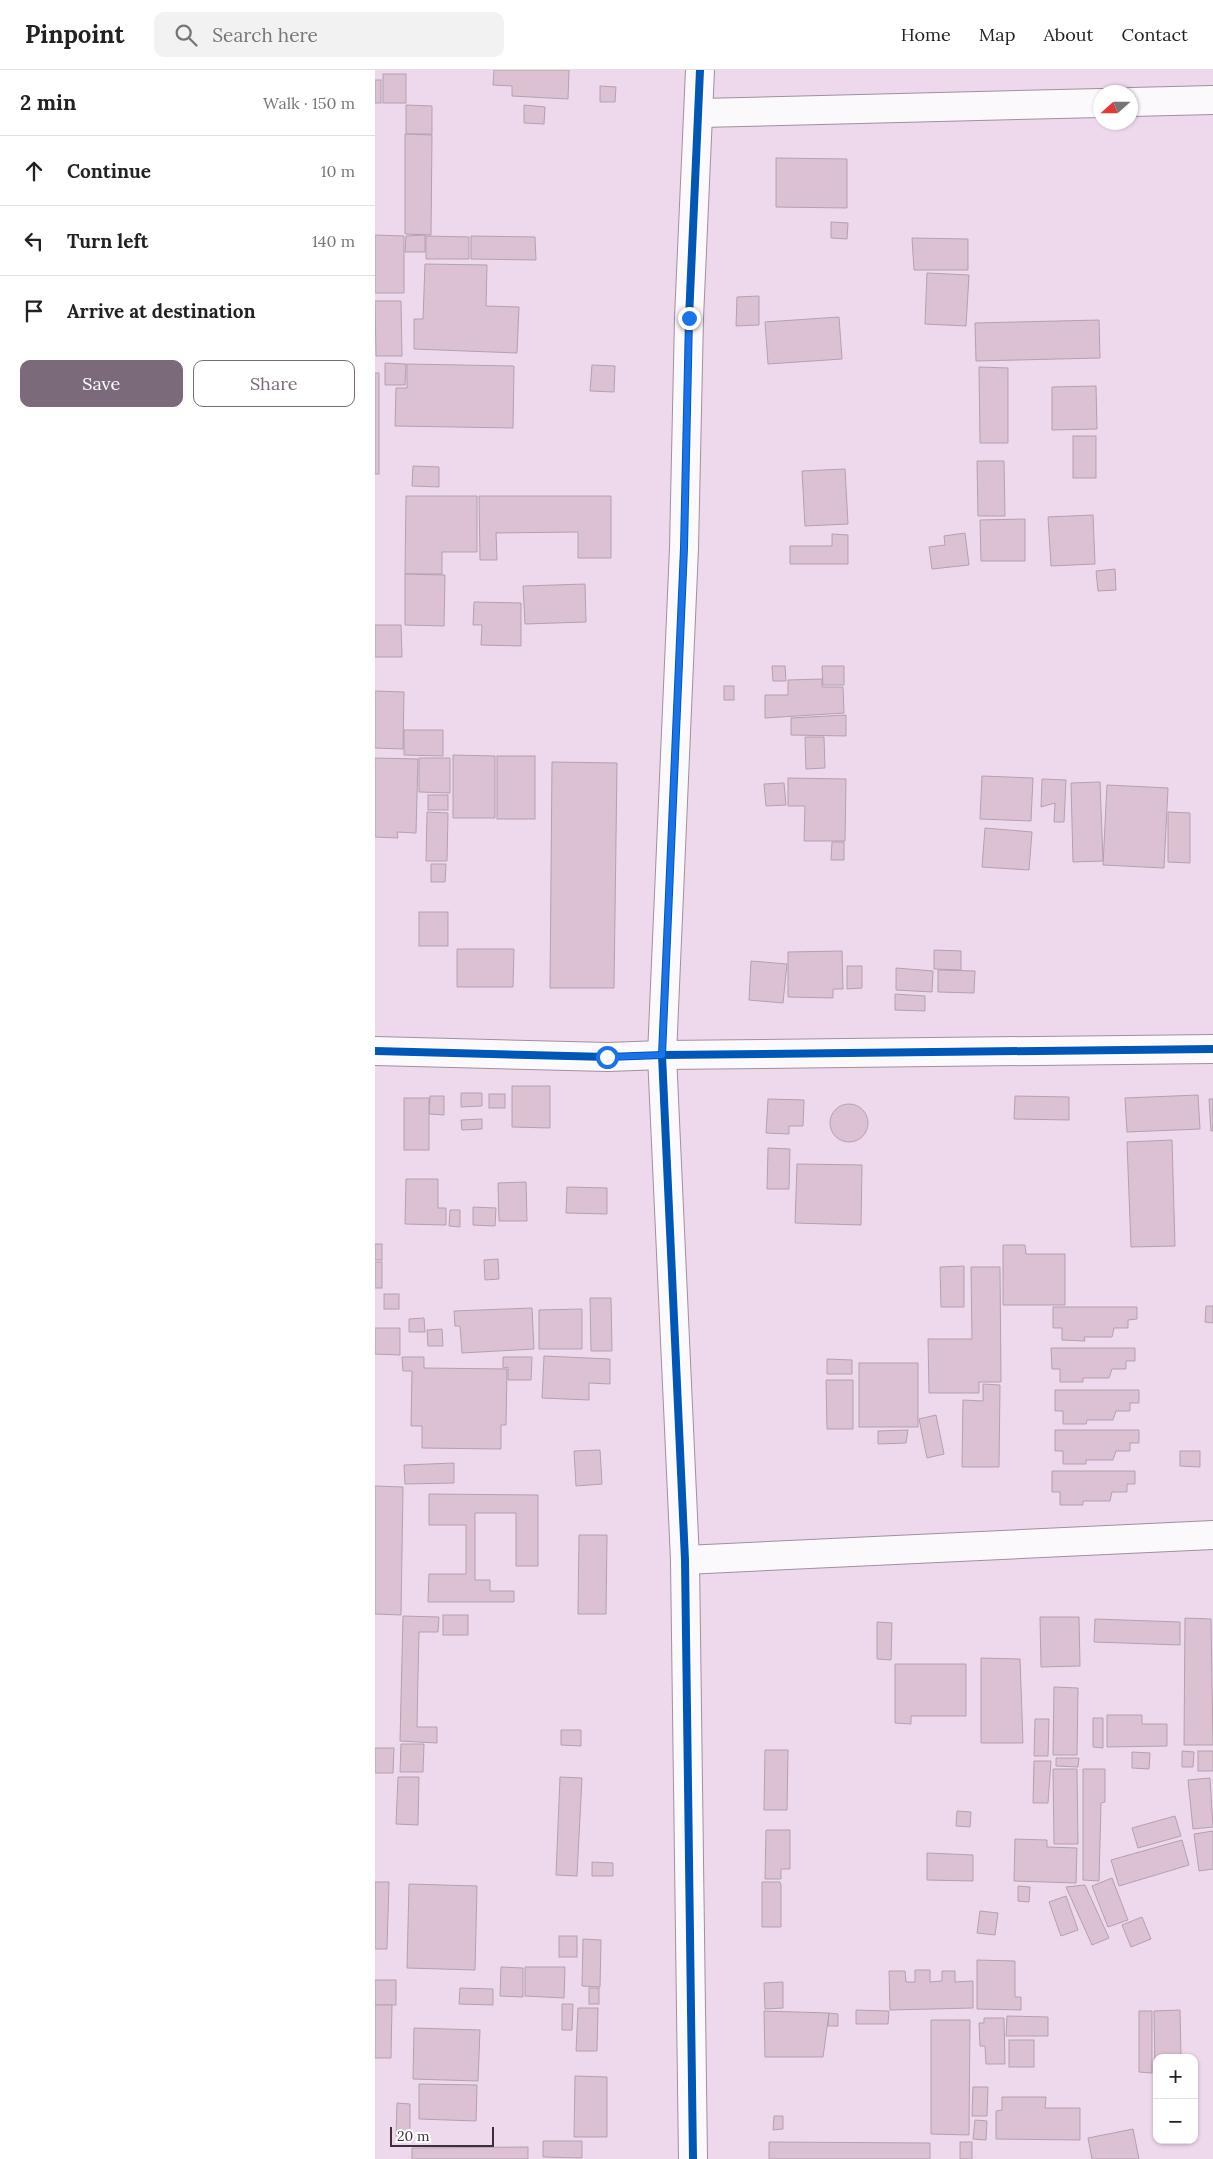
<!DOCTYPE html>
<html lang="en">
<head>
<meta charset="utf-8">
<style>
  :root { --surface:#fff; --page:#f2f2f2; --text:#222; --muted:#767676; --line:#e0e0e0; --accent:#7b6a7a }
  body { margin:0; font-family:Lora,serif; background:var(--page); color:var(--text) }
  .controls { position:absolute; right:15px; bottom:15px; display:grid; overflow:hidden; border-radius:10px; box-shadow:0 1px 4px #0004 }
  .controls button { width:45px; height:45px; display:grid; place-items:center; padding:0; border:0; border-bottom:1px solid var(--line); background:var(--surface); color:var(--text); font:25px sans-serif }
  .compass { position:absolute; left:718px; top:15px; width:45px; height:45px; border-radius:50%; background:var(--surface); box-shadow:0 1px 4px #0004; rotate:249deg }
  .scale { position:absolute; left:15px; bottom:12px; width:104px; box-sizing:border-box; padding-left:5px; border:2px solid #3d2e3c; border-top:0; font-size:14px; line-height:18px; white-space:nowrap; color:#3d2e3c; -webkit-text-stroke:4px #fff; paint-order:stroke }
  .stop { position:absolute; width:15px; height:15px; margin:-11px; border:4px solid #1a73e8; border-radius:50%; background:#fff }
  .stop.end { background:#1a73e8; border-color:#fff; box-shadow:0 1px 5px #0008 }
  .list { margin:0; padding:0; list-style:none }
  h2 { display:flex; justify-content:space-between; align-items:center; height:65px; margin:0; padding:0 20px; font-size:21px }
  h2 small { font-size:16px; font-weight:400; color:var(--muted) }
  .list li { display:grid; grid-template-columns:32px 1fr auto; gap:15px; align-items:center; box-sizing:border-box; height:70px; padding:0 20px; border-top:1px solid var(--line) }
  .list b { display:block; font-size:19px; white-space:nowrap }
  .list em { font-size:16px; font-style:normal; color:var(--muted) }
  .actions { display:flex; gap:10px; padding:15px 20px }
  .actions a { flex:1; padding:11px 0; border:1px solid var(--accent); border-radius:10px; text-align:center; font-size:18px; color:var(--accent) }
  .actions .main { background:var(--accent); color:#fff }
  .icon { flex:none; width:28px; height:28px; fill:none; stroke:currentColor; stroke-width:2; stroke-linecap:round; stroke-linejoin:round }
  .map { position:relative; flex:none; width:838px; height:2089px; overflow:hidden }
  header { display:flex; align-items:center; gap:30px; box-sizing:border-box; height:70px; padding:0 25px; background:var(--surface); border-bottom:1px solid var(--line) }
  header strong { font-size:24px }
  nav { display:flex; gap:28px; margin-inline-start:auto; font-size:18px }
  .search { width:350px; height:45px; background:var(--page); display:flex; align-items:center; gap:12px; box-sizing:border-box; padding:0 18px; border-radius:10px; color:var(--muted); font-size:19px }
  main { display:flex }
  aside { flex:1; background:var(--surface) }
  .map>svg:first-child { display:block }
  .building { fill:#dbc1d1; stroke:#b3a1ae }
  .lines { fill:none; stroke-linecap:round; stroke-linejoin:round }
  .minor-casing { stroke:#9f909e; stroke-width:30 }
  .minor { stroke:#fcf9fc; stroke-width:28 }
  .cycleway-casing { stroke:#fff; stroke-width:11 }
  .cycleway { stroke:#0057b8; stroke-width:8 }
  .route { stroke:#1a73e8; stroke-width:6 }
</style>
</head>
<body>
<header>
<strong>Pinpoint</strong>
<div class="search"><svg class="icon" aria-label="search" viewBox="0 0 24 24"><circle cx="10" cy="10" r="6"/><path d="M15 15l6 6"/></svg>Search here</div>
<nav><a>Home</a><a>Map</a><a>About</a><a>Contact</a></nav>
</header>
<main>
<aside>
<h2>2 min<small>Walk · 150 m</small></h2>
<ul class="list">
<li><svg class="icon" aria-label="ahead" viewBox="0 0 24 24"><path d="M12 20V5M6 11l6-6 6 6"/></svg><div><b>Continue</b></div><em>10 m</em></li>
<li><svg class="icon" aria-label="left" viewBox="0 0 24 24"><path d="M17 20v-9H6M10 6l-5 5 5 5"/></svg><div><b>Turn left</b></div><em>140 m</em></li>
<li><svg class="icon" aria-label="arrive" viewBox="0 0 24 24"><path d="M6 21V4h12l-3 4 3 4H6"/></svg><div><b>Arrive at destination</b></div></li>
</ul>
<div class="actions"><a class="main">Save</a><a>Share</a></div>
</aside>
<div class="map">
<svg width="838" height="2089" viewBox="0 0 838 2089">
  <rect width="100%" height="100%" fill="#eed9ec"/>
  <g class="building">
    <polygon points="119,0 194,0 193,29 137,26 137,16 118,15"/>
    <rect x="8" y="4" width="23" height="29"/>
    <rect x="0" y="10" width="6" height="23"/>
    <polygon points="225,16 241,17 240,32 225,32"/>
    <polygon points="31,35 57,36 57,64 31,64"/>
    <polygon points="149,35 170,37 169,54 149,53"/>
    <polygon points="30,64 57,65 56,165 30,164"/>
    <polygon points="401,88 472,89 472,138 401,137"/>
    <polygon points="456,152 473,153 472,169 456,168"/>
    <polygon points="0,165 29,166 29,223 0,223"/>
    <polygon points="50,165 50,182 30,182 31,166"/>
    <polygon points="51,166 94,167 94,189 51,189"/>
    <polygon points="96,166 160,167 161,190 96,189"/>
    <polygon points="537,168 593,169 593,200 539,200"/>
    <polygon points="50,194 112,195 111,236 144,237 142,283 39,279 39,249 48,249"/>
    <polygon points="552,203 594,205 591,256 550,254"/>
    <polygon points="384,226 384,255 361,256 362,227"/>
    <polygon points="0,231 26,231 27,286 1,286"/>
    <polygon points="464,247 467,289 393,294 390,252"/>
    <polygon points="724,250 725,288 601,291 600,253"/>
    <polygon points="10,293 31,294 30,315 10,315"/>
    <polygon points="32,294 139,296 138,358 20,356 21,318 32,318"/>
    <polygon points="217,295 240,296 239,322 215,321"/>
    <polygon points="604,297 633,298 633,373 605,373"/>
    <rect x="0" y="303" width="4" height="101"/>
    <polygon points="721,316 722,359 677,360 677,317"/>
    <rect x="698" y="366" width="23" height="42"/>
    <polygon points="602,391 629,391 630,446 603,446"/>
    <polygon points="38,396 64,397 64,417 37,416"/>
    <polygon points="470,399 473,454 430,456 427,401"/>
    <polygon points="31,426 102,426 102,482 67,482 67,504 30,504"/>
    <polygon points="104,426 236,426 236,488 203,488 203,462 121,463 122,490 105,490"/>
    <polygon points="718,445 720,494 676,496 673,447"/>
    <polygon points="650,449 650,491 606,491 605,450"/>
    <polygon points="590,463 594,495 557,499 554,477 570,475 569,466"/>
    <polygon points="457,464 473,465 473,494 415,494 415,476 457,476"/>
    <polygon points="740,499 741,520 723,521 721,501"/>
    <polygon points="30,504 70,505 69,556 30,555"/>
    <polygon points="210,514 211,552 150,554 148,516"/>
    <polygon points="99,532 146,533 146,576 106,575 107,555 98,555"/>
    <polygon points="0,555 26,555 27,587 0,587"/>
    <polygon points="397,596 410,596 411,611 398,611"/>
    <polygon points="447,596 469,596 469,615 448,615"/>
    <polygon points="447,609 447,617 468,617 469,643 390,648 390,625 413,625 413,610"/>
    <rect x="349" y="616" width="10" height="14"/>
    <polygon points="0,621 29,622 28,679 0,678"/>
    <polygon points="471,645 471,666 416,665 416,648"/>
    <polygon points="29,660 68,660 68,686 29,685"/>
    <polygon points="430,667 449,667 450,698 431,699"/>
    <polygon points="78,685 120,686 120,748 78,748"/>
    <rect x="122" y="686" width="38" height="63"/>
    <polygon points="0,688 43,689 41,763 22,762 23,768 0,767"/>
    <polygon points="44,688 75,688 75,723 44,722"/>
    <polygon points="177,692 242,693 239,918 175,918"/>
    <polygon points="607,706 658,708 656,751 605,749"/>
    <polygon points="413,708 471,709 470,771 429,771 430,736 413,736"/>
    <polygon points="667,709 691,710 689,752 679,752 680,733 666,737"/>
    <polygon points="725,712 728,791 698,792 696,713"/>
    <polygon points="409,713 411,735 391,736 389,714"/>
    <polygon points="732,715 793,718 789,798 728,795"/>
    <rect x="53" y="725" width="20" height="15"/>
    <polygon points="52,742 73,743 72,791 51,791"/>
    <polygon points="793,742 815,743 815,793 793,792"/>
    <polygon points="610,758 657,762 654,800 607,797"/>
    <polygon points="457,772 469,772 469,790 456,790"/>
    <polygon points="56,794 71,794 70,812 56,812"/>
    <rect x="44" y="842" width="29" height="34"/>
    <polygon points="82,879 139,879 138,917 82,917"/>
    <polygon points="559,880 586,881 586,900 559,899"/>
    <polygon points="467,881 468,919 458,919 458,928 413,927 413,882"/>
    <polygon points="376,891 412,894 408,933 374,930"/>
    <polygon points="472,896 487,896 487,918 472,919"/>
    <polygon points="521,898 558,901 557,922 521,920"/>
    <polygon points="563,900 600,901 599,923 563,922"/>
    <polygon points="520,924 550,926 550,941 520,940"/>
    <polygon points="137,1016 175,1016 175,1058 137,1057"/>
    <polygon points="86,1023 107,1023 107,1036 86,1037"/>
    <rect x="114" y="1024" width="16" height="14"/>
    <polygon points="823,1025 825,1059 752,1062 750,1028"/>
    <polygon points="55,1026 69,1026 69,1045 54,1044"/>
    <polygon points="640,1026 694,1027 694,1050 639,1049"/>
    <rect x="29" y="1028" width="25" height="52"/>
    <polygon points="393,1029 429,1030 428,1056 414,1056 414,1064 391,1063"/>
    <polygon points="834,1029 838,1029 838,1061 836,1061"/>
    <circle cx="474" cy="1053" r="19"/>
    <polygon points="107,1049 107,1059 87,1060 86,1050"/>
    <polygon points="797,1070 800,1176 756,1177 752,1072"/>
    <polygon points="393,1078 415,1079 414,1119 392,1119"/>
    <polygon points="422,1094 487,1095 486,1155 420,1153"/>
    <polygon points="31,1109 63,1109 63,1138 71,1138 71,1155 30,1154"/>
    <polygon points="151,1112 152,1151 124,1151 123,1113"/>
    <polygon points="192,1117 232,1118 232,1144 191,1143"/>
    <polygon points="98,1137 121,1138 120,1156 98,1155"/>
    <polygon points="75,1140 85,1140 85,1157 74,1156"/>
    <rect x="0" y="1174" width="7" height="16"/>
    <polygon points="628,1175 650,1175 651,1184 690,1184 690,1235 628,1235"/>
    <polygon points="123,1189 124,1209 110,1210 109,1190"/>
    <rect x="0" y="1192" width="7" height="26"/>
    <polygon points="589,1196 589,1237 566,1237 565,1197"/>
    <polygon points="596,1197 625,1197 626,1312 604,1312 604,1323 554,1323 553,1269 597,1269"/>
    <rect x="9" y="1224" width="15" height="15"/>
    <polygon points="215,1228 236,1228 237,1281 216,1281"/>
    <polygon points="831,1236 838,1236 838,1253 830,1252"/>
    <polygon points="678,1237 762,1237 762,1249 753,1250 753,1258 739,1258 737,1267 709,1267 710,1271 687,1270 687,1258 678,1258"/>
    <polygon points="157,1238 159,1279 87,1283 85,1256 80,1256 79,1241"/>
    <polygon points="207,1239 207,1279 164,1279 164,1240"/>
    <polygon points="49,1248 50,1262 34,1262 34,1249"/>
    <polygon points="0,1258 25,1258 25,1285 0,1284"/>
    <polygon points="67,1259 68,1276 53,1276 52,1260"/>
    <polygon points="676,1278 760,1278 760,1291 751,1291 751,1299 737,1299 734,1308 708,1308 708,1312 685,1312 685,1299 677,1299"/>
    <polygon points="169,1286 235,1289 235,1314 214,1313 214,1330 167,1328"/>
    <polygon points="27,1287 49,1287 49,1298 132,1299 131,1355 126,1355 126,1379 47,1378 47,1356 36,1356 37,1301 28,1301"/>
    <polygon points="128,1287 157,1287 156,1310 133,1310 133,1297 128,1298"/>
    <polygon points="452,1289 477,1290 477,1304 452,1304"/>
    <rect x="484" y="1293" width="59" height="64"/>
    <polygon points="451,1310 478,1310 478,1359 452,1359"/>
    <polygon points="608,1314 625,1315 624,1397 587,1397 588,1330 608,1331"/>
    <polygon points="680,1320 764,1320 764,1333 755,1333 755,1341 741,1341 738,1350 712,1350 711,1354 688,1354 688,1341 680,1341"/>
    <polygon points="561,1345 569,1384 552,1388 544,1349"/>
    <polygon points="533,1360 531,1373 503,1374 503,1361"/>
    <polygon points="680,1360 764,1360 764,1373 755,1373 755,1381 741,1381 738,1390 711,1390 711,1394 688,1394 688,1381 680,1381"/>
    <polygon points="225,1380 227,1414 201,1416 199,1381"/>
    <polygon points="805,1381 825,1381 825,1397 805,1396"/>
    <polygon points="79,1393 79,1413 30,1414 29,1395"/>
    <polygon points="677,1401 760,1401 760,1414 752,1414 752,1422 737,1422 735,1431 708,1431 708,1435 685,1435 685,1422 677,1422"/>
    <polygon points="0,1416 28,1417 26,1545 0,1544"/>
    <polygon points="54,1424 163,1425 163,1496 141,1496 141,1443 100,1443 100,1510 115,1510 115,1521 139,1521 139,1532 53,1532 54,1504 91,1504 91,1455 54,1455"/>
    <polygon points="204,1465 232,1465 231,1544 203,1544"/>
    <rect x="68" y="1545" width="25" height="20"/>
    <polygon points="28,1546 64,1547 63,1562 44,1562 43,1604 42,1657 62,1657 62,1673 25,1671"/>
    <polygon points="665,1547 704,1547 705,1596 666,1597"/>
    <polygon points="810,1548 836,1549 838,1675 809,1675"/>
    <polygon points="720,1549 805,1552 805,1575 719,1572"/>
    <polygon points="502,1552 517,1553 516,1590 502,1589"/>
    <polygon points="606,1588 645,1589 648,1673 606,1673"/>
    <polygon points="520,1594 591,1594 591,1646 536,1646 536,1654 520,1653"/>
    <polygon points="679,1617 703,1618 702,1685 678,1685"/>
    <polygon points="732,1645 767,1645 767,1654 792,1654 792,1676 732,1677"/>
    <polygon points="718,1648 728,1648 728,1678 718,1677"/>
    <polygon points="660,1649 674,1649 673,1686 659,1686"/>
    <polygon points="186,1660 206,1660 206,1676 186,1675"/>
    <polygon points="26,1674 49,1674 48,1702 25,1702"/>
    <polygon points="0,1678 19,1678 18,1703 0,1703"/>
    <polygon points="390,1680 413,1680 412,1740 389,1740"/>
    <polygon points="807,1681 819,1682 818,1697 807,1697"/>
    <rect x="823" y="1681" width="15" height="20"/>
    <polygon points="757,1682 775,1683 774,1699 757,1698"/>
    <polygon points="681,1688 704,1688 703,1697 681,1696"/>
    <polygon points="659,1691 676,1691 673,1733 658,1733"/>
    <polygon points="678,1699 702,1699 703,1774 679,1774"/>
    <polygon points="708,1699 730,1699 730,1732 726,1733 724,1811 708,1810"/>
    <polygon points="23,1707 44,1707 43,1755 21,1754"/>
    <polygon points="185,1707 207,1708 202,1806 181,1805"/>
    <polygon points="835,1708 838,1757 818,1759 813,1710"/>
    <polygon points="582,1741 596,1742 595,1757 581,1756"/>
    <polygon points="800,1746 806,1766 763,1778 757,1758"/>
    <polygon points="391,1760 415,1760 415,1799 406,1799 406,1809 390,1809"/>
    <polygon points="838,1761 838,1799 824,1801 819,1764"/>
    <polygon points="640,1769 672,1770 672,1777 702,1778 701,1813 639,1811"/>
    <polygon points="807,1770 814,1795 744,1816 736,1790"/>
    <polygon points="552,1783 598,1785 598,1811 552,1810"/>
    <polygon points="217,1792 238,1793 238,1806 217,1806"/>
    <polygon points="737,1808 753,1850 733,1857 717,1816"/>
    <polygon points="0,1812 14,1812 12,1879 0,1879"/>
    <polygon points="387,1812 405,1812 406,1815 406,1857 387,1857"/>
    <polygon points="34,1814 102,1816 100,1900 32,1898"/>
    <polygon points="710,1815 734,1868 717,1875 691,1817"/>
    <polygon points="643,1816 655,1817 654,1832 643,1831"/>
    <polygon points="691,1826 703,1860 686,1866 674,1832"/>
    <polygon points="605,1841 623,1843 620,1865 602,1863"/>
    <polygon points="767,1847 776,1869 756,1877 747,1855"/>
    <rect x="184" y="1866" width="18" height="21"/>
    <polygon points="208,1869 226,1870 225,1917 207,1916"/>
    <polygon points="602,1890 640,1891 640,1927 646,1927 646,1940 602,1939"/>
    <polygon points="126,1897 148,1898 148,1927 125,1926"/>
    <polygon points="150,1897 190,1897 189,1928 150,1926"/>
    <polygon points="540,1900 555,1900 555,1912 567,1911 567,1901 580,1901 580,1912 598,1911 598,1938 515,1940 514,1901 530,1901 531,1912 540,1912"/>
    <rect x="0" y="1910" width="21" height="25"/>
    <polygon points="408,1912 408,1938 390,1939 389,1913"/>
    <polygon points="85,1918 118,1919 118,1935 84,1934"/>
    <rect x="214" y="1918" width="10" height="16"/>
    <polygon points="187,1934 198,1934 197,1960 187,1960"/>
    <polygon points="0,1935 17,1935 16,1988 0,1988"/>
    <polygon points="203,1938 223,1938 222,1981 201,1981"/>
    <polygon points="481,1940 514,1941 513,1954 481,1954"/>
    <polygon points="805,1940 806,1988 782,1988 780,2002 779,1941"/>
    <polygon points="389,1941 454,1943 448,1987 390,1987"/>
    <polygon points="764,1941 777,1941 777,2003 764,2002"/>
    <polygon points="454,1943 463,1944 463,1956 453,1956"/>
    <polygon points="632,1946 673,1947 673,1966 631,1966"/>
    <polygon points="609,1948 629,1948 630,1994 611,1994 610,1976 605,1976 604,1953 609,1953"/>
    <polygon points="556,1950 595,1950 594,2065 556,2064"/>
    <polygon points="39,1958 105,1960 103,2011 38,2009"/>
    <rect x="634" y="1970" width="25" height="27"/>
    <polygon points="200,2006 232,2007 232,2067 199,2067"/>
    <polygon points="44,2014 102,2015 101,2051 44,2049"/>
    <polygon points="598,2017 613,2017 612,2046 597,2046"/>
    <polygon points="627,2027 671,2027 670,2038 705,2038 705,2070 621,2069 621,2041 627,2040"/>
    <polygon points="22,2033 35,2034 35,2066 21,2066"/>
    <polygon points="399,2046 408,2046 408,2059 398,2060"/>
    <polygon points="600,2050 612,2051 611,2070 598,2069"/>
    <polygon points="758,2059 764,2089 717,2089 713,2068"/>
    <polygon points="168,2071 207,2071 207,2088 168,2087"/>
    <polygon points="394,2072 555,2073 555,2089 394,2089"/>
    <rect x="585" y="2072" width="12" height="17"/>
    <polygon points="153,2077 153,2089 37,2089 37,2078"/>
  </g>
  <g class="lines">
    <defs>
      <g id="minor">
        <polyline points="756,32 838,30"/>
        <polyline points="325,43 726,33"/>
        <polyline points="0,981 233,987 287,985 838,979"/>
        <polyline points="310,1490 838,1465"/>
        <polyline points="318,2089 310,1490 287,985 309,478 314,248 325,0"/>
      </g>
    </defs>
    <use href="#minor" class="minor-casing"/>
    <use href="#minor" class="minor"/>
    <defs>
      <g id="cycleway">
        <polyline points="0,981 233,987 287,985 838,979"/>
        <polyline points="318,2089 310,1490 287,985 309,478 314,248 325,0"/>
      </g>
    </defs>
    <use href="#cycleway" class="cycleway-casing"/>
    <use href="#cycleway" class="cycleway"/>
  </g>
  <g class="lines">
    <polyline class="route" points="232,987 287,985 309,478 314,248"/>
  </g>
</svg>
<div class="controls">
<button>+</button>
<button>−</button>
</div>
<svg class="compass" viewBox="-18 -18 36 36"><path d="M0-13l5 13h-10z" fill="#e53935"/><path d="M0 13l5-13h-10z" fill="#767676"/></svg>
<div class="scale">20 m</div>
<div class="stop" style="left:232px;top:987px"></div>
<div class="stop end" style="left:314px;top:248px"></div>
</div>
</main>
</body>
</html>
